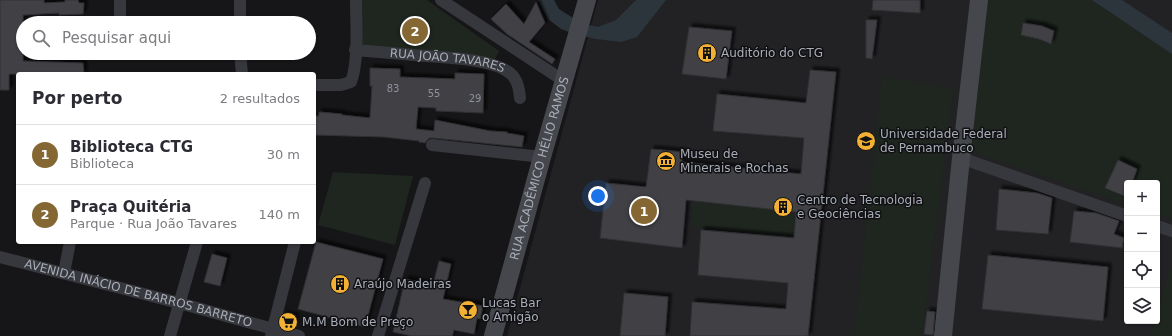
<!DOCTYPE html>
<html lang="pt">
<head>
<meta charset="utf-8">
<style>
  :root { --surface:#fff; --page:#f2f2f3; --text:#2b2b33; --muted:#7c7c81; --line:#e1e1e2; --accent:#856733 }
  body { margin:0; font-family:"DejaVu Sans",sans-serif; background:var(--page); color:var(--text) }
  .controls { position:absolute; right:12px; bottom:12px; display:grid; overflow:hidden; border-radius:4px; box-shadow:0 1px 3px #0004 }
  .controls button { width:36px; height:36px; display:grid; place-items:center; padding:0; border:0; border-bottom:1px solid var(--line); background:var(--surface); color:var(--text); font:20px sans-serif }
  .you { position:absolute; left:598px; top:196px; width:14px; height:14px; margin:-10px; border:3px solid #fff; border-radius:50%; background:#1a73e8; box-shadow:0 0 0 6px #1a73e833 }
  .badge { display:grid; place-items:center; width:26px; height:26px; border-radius:50%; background:var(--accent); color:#fff; font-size:13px; font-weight:700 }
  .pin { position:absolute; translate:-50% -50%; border:2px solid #fff; box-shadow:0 1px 4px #0006 }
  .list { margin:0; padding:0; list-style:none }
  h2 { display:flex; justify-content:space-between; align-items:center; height:52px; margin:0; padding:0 16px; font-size:17px }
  h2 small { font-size:13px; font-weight:400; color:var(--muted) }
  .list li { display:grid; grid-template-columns:26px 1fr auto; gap:12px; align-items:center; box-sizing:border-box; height:60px; padding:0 16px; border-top:1px solid var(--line) }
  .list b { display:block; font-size:15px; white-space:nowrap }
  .list p { margin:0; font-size:13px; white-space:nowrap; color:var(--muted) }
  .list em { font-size:13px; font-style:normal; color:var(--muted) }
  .icon { flex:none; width:22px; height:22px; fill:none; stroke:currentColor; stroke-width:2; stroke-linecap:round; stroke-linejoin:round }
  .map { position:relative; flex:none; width:1172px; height:336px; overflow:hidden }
  .search { position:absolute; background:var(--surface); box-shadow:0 1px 3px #0004; left:16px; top:16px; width:300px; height:44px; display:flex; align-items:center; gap:10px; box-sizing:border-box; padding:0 14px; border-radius:22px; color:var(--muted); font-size:15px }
  .panel { position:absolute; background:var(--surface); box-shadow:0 1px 3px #0004; left:16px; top:72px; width:300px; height:172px; border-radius:4px }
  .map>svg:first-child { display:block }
  .built { fill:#222225; fill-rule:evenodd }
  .green { fill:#1e261f }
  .water { fill:#2c353c }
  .building { fill:#404145; stroke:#303034; filter:url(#shadow) }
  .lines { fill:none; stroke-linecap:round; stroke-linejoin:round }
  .street { stroke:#37383d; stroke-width:12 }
  .secondary { stroke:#45474d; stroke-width:18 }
  .labels { text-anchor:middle; stroke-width:3; stroke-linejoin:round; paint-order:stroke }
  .number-label { font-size:10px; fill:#8e929b }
  .poi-label { font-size:12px; fill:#a8adb8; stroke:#111113; text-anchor:start }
  .street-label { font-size:12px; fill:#a8adb8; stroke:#111113 }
</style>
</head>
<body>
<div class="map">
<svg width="1172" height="336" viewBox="0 0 1172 336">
  <defs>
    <filter id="shadow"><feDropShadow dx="3.5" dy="-3.5" stdDeviation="1" flood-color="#0009"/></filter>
  </defs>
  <rect width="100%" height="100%" fill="#161618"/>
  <path class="built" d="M598,0H1172V336H507ZM1127,183H1157V321H1127Z"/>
  <g class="green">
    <polygon points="360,0 427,0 499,51 494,61 365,46 362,44"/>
    <polygon points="986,0 1092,0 1172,54 1172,219 1157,214 1157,183 1127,183 1127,204 968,151"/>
    <polygon points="882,77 954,88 922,336 854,336"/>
    <polygon points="333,172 413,176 395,245 318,225"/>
    <polygon points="693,201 796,212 794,238 691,226"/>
    <polygon points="1172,264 1172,336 1151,336 1155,321 1157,321 1157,315"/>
  </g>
  <g class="water">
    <polygon points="538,0 554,0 559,9 565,13 584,24 598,27 616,20 636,0 666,0 637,37 621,42 596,39 574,34 561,29 548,19"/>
    <polygon points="1092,0 1122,0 1172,33 1172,54"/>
  </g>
  <g class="building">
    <polygon points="0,0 44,0 44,3 65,2 65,0 78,0 79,3 84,3 83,14 59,15 59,13 23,15 23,61 83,63 84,74 9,74 9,90 0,90"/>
    <polygon points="873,0 920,0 920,13 872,10"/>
    <polygon points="536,2 545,23 529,42 555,59 552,64 507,34 491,19 506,4 524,24"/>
    <polygon points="866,20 877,20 872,59 866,58"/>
    <polygon points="1023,23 1042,26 1054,31 1051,44 1039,39 1021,35"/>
    <polygon points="689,27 732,31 726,79 682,74"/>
    <polygon points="370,68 400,69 400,77 455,79 455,73 484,74 483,113 436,111 436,108 418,107 416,129 434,131 435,120 490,131 507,132 507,133 524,136 522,147 433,138 429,138 425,143 419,142 419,141 384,137 314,135 314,116 319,116 319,112 342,114 342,115 370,118 372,86 370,86"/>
    <polygon points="810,70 836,72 808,336 690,336 692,302 786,309 788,283 698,275 701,230 794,238 796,212 686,200 682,248 600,238 606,183 646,187 651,149 683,152 682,162 801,174 804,138 713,131 717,94 806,103"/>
    <polygon points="1118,160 1137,169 1132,183 1127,183 1127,197 1105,188"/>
    <polygon points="999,189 1037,193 1052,198 1048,234 996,230"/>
    <polygon points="1074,211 1096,213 1119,221 1114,234 1124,238 1122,248 1070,242"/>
    <polygon points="316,242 383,259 365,327 298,309"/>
    <polygon points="212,254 227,258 220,286 204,282"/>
    <polygon points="988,255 1108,267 1103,321 982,309"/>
    <polygon points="439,261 451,264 443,299 483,306 480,319 477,318 474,334 454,330 452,336 412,336 393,332 405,279 433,285"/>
    <polygon points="624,293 668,297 665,336 620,336"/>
    <polygon points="927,311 935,312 933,335 924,334"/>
    <polygon points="284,314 296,317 294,327 282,324"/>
  </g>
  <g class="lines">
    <g class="street">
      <polyline points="240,0 240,23"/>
      <polyline points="441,0 564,81"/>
      <polyline points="120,23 120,0"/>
      <path id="s1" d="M355,50C379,52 403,54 426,56C449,58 493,59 510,73C518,80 519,89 520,98"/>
      <polyline points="240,53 242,74"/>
      <path d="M314,85H341L351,82C359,60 356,24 356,0"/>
      <polyline points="432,145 542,157"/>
      <polyline points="961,158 1127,216"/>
      <polyline points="1157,226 1172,231"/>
      <path id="s2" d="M0,257L179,303L299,336"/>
      <polyline points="64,273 70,242"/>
      <polyline points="170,336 197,242"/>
      <polyline points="271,336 295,242"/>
      <polyline points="378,336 425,183"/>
    </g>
    <g class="secondary">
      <path id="s3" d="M493,336L542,157L587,0"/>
      <polyline points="943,336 961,158 979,0"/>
    </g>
  </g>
  <defs>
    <symbol id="building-disc" viewBox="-11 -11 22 22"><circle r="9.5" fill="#f2b134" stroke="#111113"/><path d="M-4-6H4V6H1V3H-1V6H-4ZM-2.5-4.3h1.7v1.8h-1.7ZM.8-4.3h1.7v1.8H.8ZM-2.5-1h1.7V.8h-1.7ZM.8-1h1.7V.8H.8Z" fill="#111"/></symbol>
    <symbol id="university-disc" viewBox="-11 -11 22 22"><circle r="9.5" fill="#f2b134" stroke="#111113"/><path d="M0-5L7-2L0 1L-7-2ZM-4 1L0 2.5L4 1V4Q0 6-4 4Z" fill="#111"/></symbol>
    <symbol id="museum-disc" viewBox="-11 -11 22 22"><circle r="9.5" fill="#f2b134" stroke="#111113"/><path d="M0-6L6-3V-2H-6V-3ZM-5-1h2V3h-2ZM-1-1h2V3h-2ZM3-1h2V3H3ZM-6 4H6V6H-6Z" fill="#111"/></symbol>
    <symbol id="bar-disc" viewBox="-11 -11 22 22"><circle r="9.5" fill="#f2b134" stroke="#111113"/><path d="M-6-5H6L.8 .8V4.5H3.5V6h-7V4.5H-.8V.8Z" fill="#111"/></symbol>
    <symbol id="supermarket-disc" viewBox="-11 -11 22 22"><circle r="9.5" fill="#f2b134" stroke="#111113"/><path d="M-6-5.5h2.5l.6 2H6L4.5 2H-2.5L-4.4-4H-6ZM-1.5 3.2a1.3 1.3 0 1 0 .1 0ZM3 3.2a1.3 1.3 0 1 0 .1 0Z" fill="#111"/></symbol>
  </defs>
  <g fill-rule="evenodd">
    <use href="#building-disc" x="696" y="42" width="22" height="22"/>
    <use href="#university-disc" x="855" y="130" width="22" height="22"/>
    <use href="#museum-disc" x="655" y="150" width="22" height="22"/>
    <use href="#building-disc" x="772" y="196" width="22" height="22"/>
    <use href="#building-disc" x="329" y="273" width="22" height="22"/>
    <use href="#bar-disc" x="457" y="299" width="22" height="22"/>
    <use href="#supermarket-disc" x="277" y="311" width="22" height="22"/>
  </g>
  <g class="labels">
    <g class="number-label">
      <text x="393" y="92">83</text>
      <text x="434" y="97">55</text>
      <text x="475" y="102">29</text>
    </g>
    <g class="poi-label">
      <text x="721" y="57">Auditório do CTG</text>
      <text x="880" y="138">Universidade Federal<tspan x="880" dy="14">de Pernambuco</tspan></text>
      <text x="680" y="158">Museu de<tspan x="680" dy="14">Minerais e Rochas</tspan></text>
      <text x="797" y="204">Centro de Tecnologia<tspan x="797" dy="14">e Geociências</tspan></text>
      <text x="354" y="288">Araújo Madeiras</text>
      <text x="482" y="307">Lucas Bar<tspan x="482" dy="14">o Amigão</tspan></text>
      <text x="302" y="326">M.M Bom de Preço</text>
    </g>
    <g class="street-label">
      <text dy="4" stroke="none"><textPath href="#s1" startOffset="93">RUA JOÃO TAVARES</textPath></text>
      <text dy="4" stroke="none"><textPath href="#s3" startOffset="174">RUA ACADÊMICO HÉLIO RAMOS</textPath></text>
      <text dy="4" stroke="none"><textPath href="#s2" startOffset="143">AVENIDA INÁCIO DE BARROS BARRETO</textPath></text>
    </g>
  </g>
</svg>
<div class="controls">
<button>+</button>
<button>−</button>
<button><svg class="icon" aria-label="locate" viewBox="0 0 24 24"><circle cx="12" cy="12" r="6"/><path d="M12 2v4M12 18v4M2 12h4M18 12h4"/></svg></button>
<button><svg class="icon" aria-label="layers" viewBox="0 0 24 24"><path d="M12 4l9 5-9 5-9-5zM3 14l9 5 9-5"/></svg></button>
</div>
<div class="you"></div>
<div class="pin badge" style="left:644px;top:211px">1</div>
<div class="pin badge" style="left:415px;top:31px">2</div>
<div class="search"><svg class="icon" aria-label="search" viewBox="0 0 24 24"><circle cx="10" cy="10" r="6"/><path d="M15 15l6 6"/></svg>Pesquisar aqui</div>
<section class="panel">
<h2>Por perto<small>2 resultados</small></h2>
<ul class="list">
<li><span class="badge">1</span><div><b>Biblioteca CTG</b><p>Biblioteca</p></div><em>30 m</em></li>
<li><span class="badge">2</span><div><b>Praça Quitéria</b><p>Parque · Rua João Tavares</p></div><em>140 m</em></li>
</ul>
</section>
</div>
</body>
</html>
